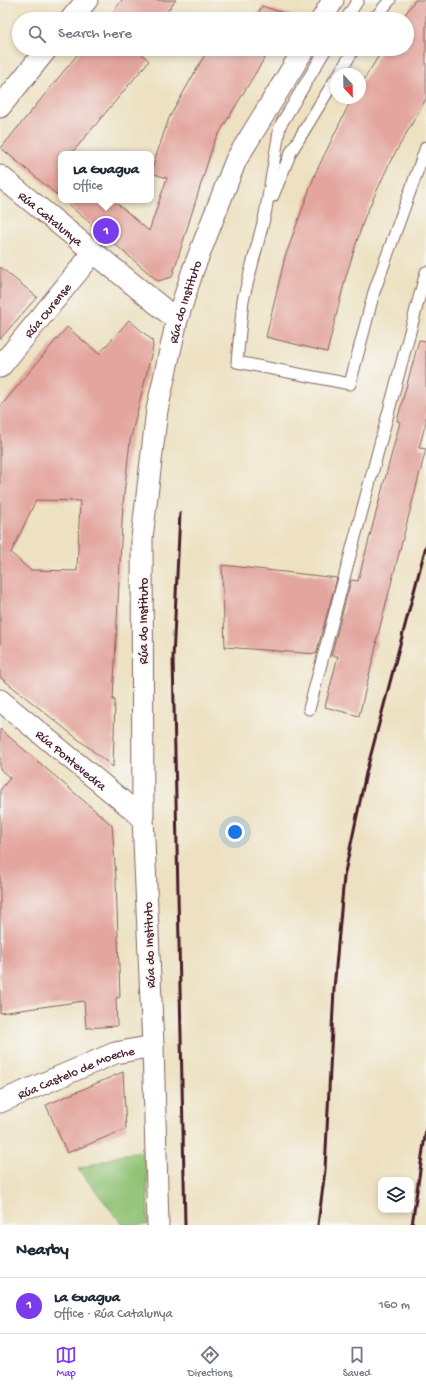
<!DOCTYPE html>
<html lang="en">
<head>
<meta charset="utf-8">
<style>
  :root { --surface:#fff; --page:#f2f2f3; --text:#1f2937; --muted:#747a83; --line:#e0e1e3; --accent:#7c3aed }
  body { margin:0; font-family:"Gochi Hand",sans-serif; background:var(--page); color:var(--text) }
  .controls { position:absolute; right:12px; bottom:12px; display:grid; overflow:hidden; border-radius:8px; box-shadow:0 2px 6px #0003 }
  .controls button { width:36px; height:36px; display:grid; place-items:center; padding:0; border:0; border-bottom:1px solid var(--line); background:var(--surface); color:var(--text); font:20px sans-serif }
  .compass { position:absolute; left:330px; top:68px; width:36px; height:36px; border-radius:50%; background:var(--surface); box-shadow:0 2px 6px #0003; rotate:158deg }
  .you { position:absolute; left:235px; top:832px; width:14px; height:14px; margin:-10px; border:3px solid #fff; border-radius:50%; background:#1a73e8; box-shadow:0 0 0 6px #1a73e833 }
  .badge { display:grid; place-items:center; width:26px; height:26px; border-radius:50%; background:var(--accent); color:#fff; font-size:13px; font-weight:700 }
  .pin { position:absolute; translate:-50% -50%; border:2px solid #fff; box-shadow:0 1px 4px #0006 }
  .popup { position:absolute; left:58px; top:151px; width:96px; height:52px; box-sizing:border-box; display:grid; place-content:center; border-radius:8px; background:var(--surface); filter:drop-shadow(0 1px 3px #0005); font-size:13px; white-space:nowrap; color:var(--muted) }
  .popup b { font-size:15px; color:var(--text) }
  .popup::after { content:''; position:absolute; left:50%; top:100%; margin-left:-8px; border:8px solid transparent; border-top-color:var(--surface) }
  .list { margin:0; padding:0; list-style:none }
  h2 { display:flex; justify-content:space-between; align-items:center; height:52px; margin:0; padding:0 16px; font-size:17px }
  h2 small { font-size:13px; font-weight:400; color:var(--muted) }
  .list li { display:grid; grid-template-columns:26px 1fr auto; gap:12px; align-items:center; box-sizing:border-box; height:56px; padding:0 16px; border-top:1px solid var(--line) }
  .list b { display:block; font-size:15px; white-space:nowrap }
  .list p { margin:0; font-size:13px; white-space:nowrap; color:var(--muted) }
  .list em { font-size:13px; font-style:normal; color:var(--muted) }
  .icon { flex:none; width:22px; height:22px; fill:none; stroke:currentColor; stroke-width:2; stroke-linecap:round; stroke-linejoin:round }
  .map { position:relative; flex:none; width:426px; height:1225px; overflow:hidden }
  .search { position:absolute; background:var(--surface); box-shadow:0 2px 6px #0003; left:12px; right:12px; top:12px; height:44px; display:flex; align-items:center; gap:10px; box-sizing:border-box; padding:0 14px; border-radius:22px; color:var(--muted); font-size:15px }
  .sheet { height:108px; background:var(--surface) }
  nav { display:flex; justify-content:space-around; align-items:center; box-sizing:border-box; height:56px; border-top:1px solid var(--line); background:var(--surface); font-size:11px; color:var(--muted) }
  nav a { display:grid; justify-items:center; gap:2px }
  nav .on { color:var(--accent) }
  .map>svg:first-child { display:block }
  .green { fill:#8fc374; stroke:#6c7150 }
  .building { fill:#e3a59d; fill-rule:evenodd }
  .lines { fill:none; stroke-linecap:round; stroke-linejoin:round }
  .service-casing { stroke:#836360; stroke-width:13 }
  .minor-casing { stroke:#836360; stroke-width:23 }
  .service { stroke:#fff; stroke-width:11 }
  .minor { stroke:#fff; stroke-width:21 }
  .rail { stroke:#4a1f2b; stroke-width:3 }
  .labels { text-anchor:middle; stroke-width:3.5; stroke-linejoin:round; paint-order:stroke }
  .street-label { font-size:13px; fill:#4a1f2b; stroke:#f6f6f2 }
</style>
</head>
<body>
<div class="map">
<svg width="426" height="1225" viewBox="0 0 426 1225">
  <rect width="100%" height="100%" fill="#f6f6f2"/>
  <filter id="ink" filterUnits="userSpaceOnUse"><feTurbulence type="fractalNoise" baseFrequency=".025" numOctaves="2"/><feDisplacementMap in="SourceGraphic" scale="8" xChannelSelector="R" yChannelSelector="G"/><feConvolveMatrix kernelMatrix="1 2 1 2 8 2 1 2 1" color-interpolation-filters="sRGB"/></filter>
  <filter id="wash" filterUnits="userSpaceOnUse"><feTurbulence type="fractalNoise" baseFrequency=".012" numOctaves="4" result="noise"/><feDisplacementMap in="SourceGraphic" scale="16" xChannelSelector="R" yChannelSelector="G"/><feGaussianBlur stdDeviation="0.9" result="paint"/><feColorMatrix in="noise" values="0 0 0 0 0 0 0 0 0 0 0 0 0 0 0 0 0 1.4 0 .05"/><feComposite in="paint" operator="in"/></filter>
  <g filter="url(#wash)">
    <rect width="100%" height="100%" fill="#ede1c1"/>
    <polygon class="green" points="147,1150 148,1225 123,1225 78,1169 125,1154"/>
    <g id="blocks">
      <g class="building">
        <polygon points="122,0 176,0 161,19 107,19"/>
        <polygon points="415,0 426,0 426,99 390,162 364,219 346,276 327,352 266,337 285,257 315,174 352,98 360,98 360,86 383,49 407,49 407,19 402,19"/>
        <polygon points="262,6 290,15 288,19 255,19"/>
        <polygon points="82,49 137,49 149,61 71,154 61,154 61,198 1,148"/>
        <polygon points="208,49 270,49 214,142 172,277 158,281 63,200 113,200 149,231 167,178 151,173 157,153 169,118"/>
        <polygon points="0,267 37,297 0,339"/>
        <path d="M129,320L152,340L153,347L130,441L123,503L113,700H115L113,767L0,677V407L67,327L99,354ZM36,500L80,501L77,571L30,570L11,553Z"/>
        <polygon points="419,340 426,341 426,422 419,448 426,449 376,642 377,643 359,716 325,707 338,656 331,656 351,580 358,581 400,422 397,421"/>
        <polygon points="222,565 337,578 316,654 225,647"/>
        <polygon points="0,729 112,825 116,879 120,997 116,998 117,1026 86,1028 84,1001 0,1013 0,790 10,778 0,769"/>
        <polygon points="123,1072 126,1129 67,1153 46,1105"/>
      </g>
    </g>
  </g>
  <g filter="url(#ink)">
    <use href="#blocks" fill-opacity="0" stroke="#836360" stroke-width="1"/>
    <g class="lines">
      <defs>
        <g id="service">
          <polyline points="346,19 358,0"/>
          <polyline points="374,19 390,0"/>
          <polyline points="326,49 280,126 265,215 243,300 237,362 350,384 374,292 426,147"/>
          <polyline points="339,74 354,49"/>
          <polyline points="273,196 291,152 336,78"/>
          <polyline points="309,709 426,272"/>
        </g>
        <g id="minor">
          <polyline points="71,19 87,0"/>
          <polyline points="322,19 333,0"/>
          <polyline points="0,107 47,49"/>
          <path id="s1" d="M0,176L177,320"/>
          <path id="s2" d="M0,367L93,253"/>
          <path id="s3" d="M0,700L143,818"/>
          <path id="s4" d="M0,1102L115,1053L153,1046"/>
          <path id="s5" d="M158,1225L153,1046L143,818L142,538L157,410L177,320L193,270L236,160L304,49"/>
        </g>
      </defs>
      <use href="#service" class="service-casing"/>
      <use href="#minor" class="minor-casing"/>
      <use href="#service" class="service"/>
      <use href="#minor" class="minor"/>
      <g class="rail">
        <polyline points="180,513 173,658 185,1225"/>
        <polyline points="318,1225 325,1170 334,989 344,877 366,773 426,546"/>
        <polyline points="412,1225 426,1129"/>
      </g>
    </g>
  </g>
  <g class="labels">
    <g class="street-label">
      <text dy="5" stroke="none"><textPath href="#s1" startOffset="66">Rúa Catalunya</textPath></text>
      <text dy="5" stroke="none"><textPath href="#s5" startOffset="928">Rúa do Instituto</textPath></text>
      <text dy="5" stroke="none"><textPath href="#s2" startOffset="74">Rúa Ourense</textPath></text>
      <text transform="translate(142 621) rotate(-90)" y="5">Rúa do Instituto</text>
      <text dy="5" stroke="none"><textPath href="#s3" startOffset="93">Rúa Pontevedra</textPath></text>
      <text transform="translate(148 945) rotate(-92)" y="5">Rúa do Instituto</text>
      <text dy="5" stroke="none"><textPath href="#s4" startOffset="82">Rúa Castelo de Moeche</textPath></text>
    </g>
  </g>
</svg>
<div class="controls">
<button><svg class="icon" aria-label="layers" viewBox="0 0 24 24"><path d="M12 4l9 5-9 5-9-5zM3 14l9 5 9-5"/></svg></button>
</div>
<svg class="compass" viewBox="-18 -18 36 36"><path d="M0-13l5 13h-10z" fill="#e53935"/><path d="M0 13l5-13h-10z" fill="#747a83"/></svg>
<div class="you"></div>
<div class="pin badge" style="left:106px;top:231px">1</div>
<div class="popup"><b>La Guagua</b>Office</div>
<div class="search"><svg class="icon" aria-label="search" viewBox="0 0 24 24"><circle cx="10" cy="10" r="6"/><path d="M15 15l6 6"/></svg>Search here</div>
</div>
<section class="sheet">
<h2>Nearby<small></small></h2>
<ul class="list">
<li><span class="badge">1</span><div><b>La Guagua</b><p>Office · Rúa Catalunya</p></div><em>160 m</em></li>
</ul>
</section>
<nav>
<a class="on"><svg class="icon" aria-label="map" viewBox="0 0 24 24"><path d="M3 6l6-2 6 2 6-2v14l-6 2-6-2-6 2zM9 4v14M15 6v14"/></svg>Map</a>
<a><svg class="icon" aria-label="directions" viewBox="0 0 24 24"><path d="M12 3l9 9-9 9-9-9zM9 14v-3h6M13 9l2 2-2 2"/></svg>Directions</a>
<a><svg class="icon" aria-label="saved" viewBox="0 0 24 24"><path d="M7 4h10v16l-5-4-5 4z"/></svg>Saved</a>
</nav>
</body>
</html>
